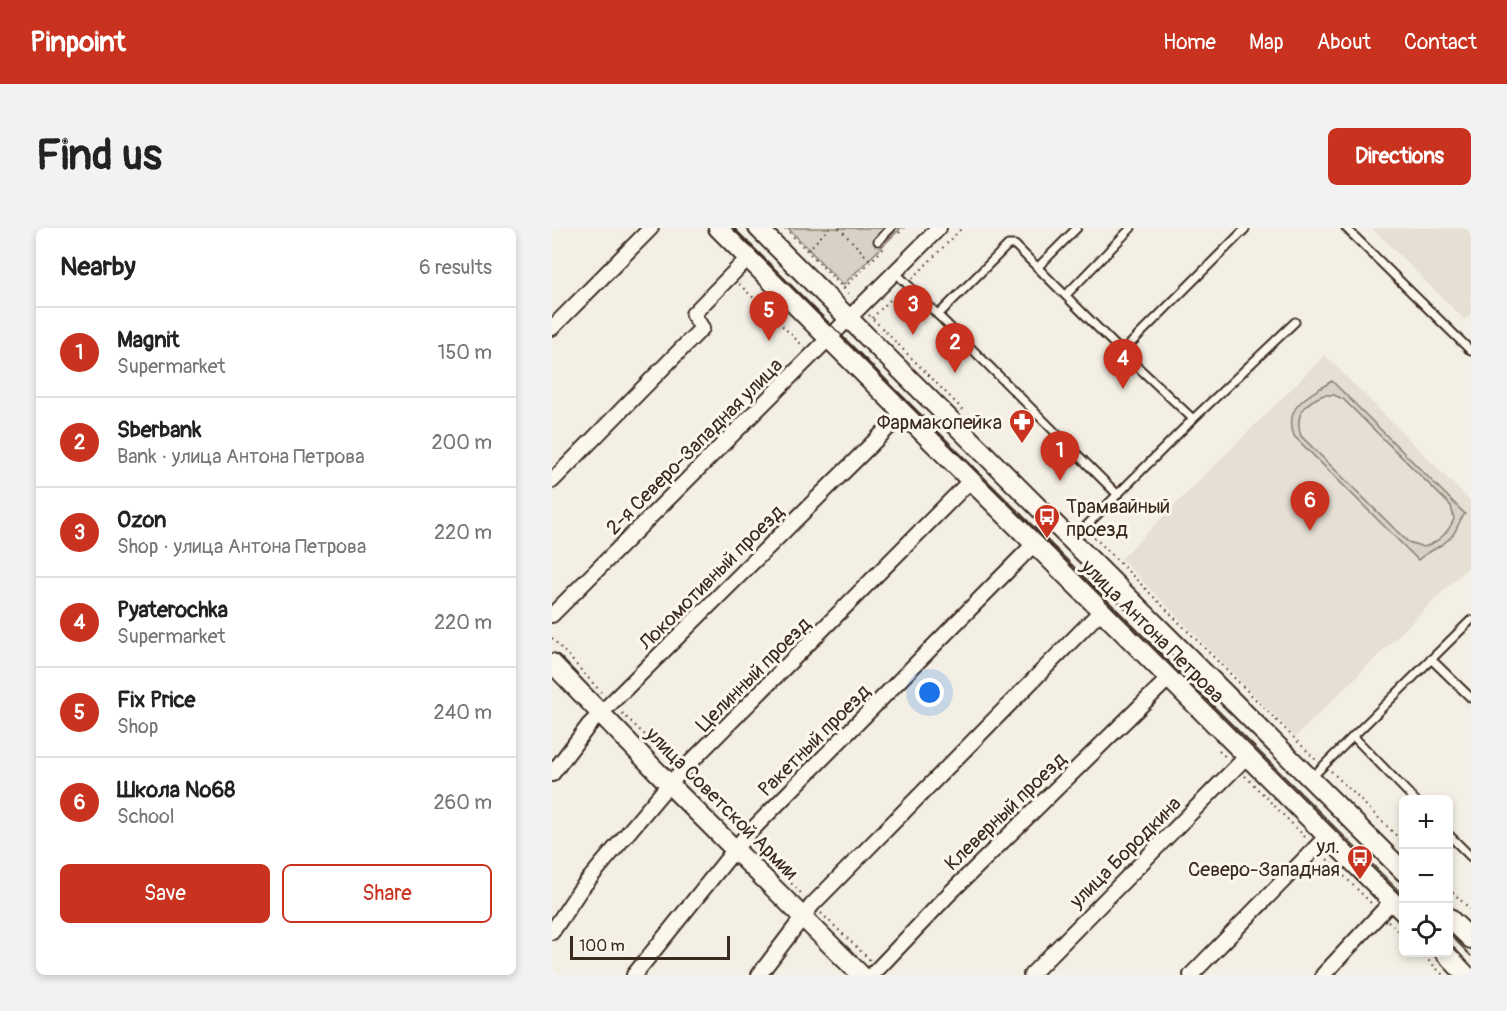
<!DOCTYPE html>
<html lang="en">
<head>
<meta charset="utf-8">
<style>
  :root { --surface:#fff; --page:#f2f2f2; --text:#222; --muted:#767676; --line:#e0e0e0; --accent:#c8321e }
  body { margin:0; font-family:Pangolin,sans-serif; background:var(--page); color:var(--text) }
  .controls { position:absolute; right:18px; bottom:18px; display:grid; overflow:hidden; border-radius:9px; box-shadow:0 3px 9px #0003 }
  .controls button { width:54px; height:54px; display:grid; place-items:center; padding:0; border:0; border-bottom:2px solid var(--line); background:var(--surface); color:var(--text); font:30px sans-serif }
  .scale { position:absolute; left:18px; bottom:15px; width:160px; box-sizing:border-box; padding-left:6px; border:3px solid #3b2a1e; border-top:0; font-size:16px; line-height:21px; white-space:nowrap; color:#3b2a1e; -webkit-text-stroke:4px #fbf7ec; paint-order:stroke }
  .you { position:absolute; left:378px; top:465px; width:21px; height:21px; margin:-15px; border:4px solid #fff; border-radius:50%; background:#1a73e8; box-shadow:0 0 0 9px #1a73e833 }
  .badge { display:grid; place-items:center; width:39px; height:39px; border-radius:50%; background:var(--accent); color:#fff; font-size:20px; font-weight:700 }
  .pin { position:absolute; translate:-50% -50px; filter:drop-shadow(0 2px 3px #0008) }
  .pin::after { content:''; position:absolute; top:32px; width:21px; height:18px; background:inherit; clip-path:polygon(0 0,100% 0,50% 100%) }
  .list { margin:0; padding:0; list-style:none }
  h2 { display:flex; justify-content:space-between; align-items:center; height:78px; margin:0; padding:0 24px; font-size:26px }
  h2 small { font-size:20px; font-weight:400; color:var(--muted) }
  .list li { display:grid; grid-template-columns:39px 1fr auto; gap:18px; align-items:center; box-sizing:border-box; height:90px; padding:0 24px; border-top:2px solid var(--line) }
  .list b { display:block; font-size:22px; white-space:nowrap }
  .list p { margin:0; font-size:20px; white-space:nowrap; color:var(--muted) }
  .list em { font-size:20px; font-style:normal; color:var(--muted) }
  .actions { display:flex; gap:12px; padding:18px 24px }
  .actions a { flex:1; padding:14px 0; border:2px solid var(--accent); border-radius:9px; text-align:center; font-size:21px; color:var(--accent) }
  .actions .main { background:var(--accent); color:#fff }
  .icon { flex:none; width:33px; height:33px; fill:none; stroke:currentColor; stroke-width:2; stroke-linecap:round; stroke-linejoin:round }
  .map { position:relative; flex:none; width:919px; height:747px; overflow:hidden; border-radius:9px }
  header { display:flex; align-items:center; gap:36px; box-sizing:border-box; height:84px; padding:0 30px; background:var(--accent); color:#fff }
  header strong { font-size:28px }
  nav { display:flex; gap:33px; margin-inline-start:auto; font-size:21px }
  .intro { display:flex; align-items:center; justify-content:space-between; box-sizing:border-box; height:144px; padding:0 36px }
  h1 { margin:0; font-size:42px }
  .button { padding:15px 27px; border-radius:9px; background:var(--accent); color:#fff; font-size:21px; font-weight:700 }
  main { display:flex; gap:36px; padding:0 36px }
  aside { flex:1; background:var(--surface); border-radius:9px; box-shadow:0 3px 9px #0003 }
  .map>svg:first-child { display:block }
  .built { fill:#e5dfd4 }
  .green { fill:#d8d1c6; stroke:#8a7e72; stroke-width:1.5; fill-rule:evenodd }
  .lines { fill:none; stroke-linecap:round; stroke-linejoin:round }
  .lane-casing { stroke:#3b2a1e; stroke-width:11 }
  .street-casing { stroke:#3b2a1e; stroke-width:18 }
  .secondary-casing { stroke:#3b2a1e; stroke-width:22 }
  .path { stroke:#3b2a1e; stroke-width:2; stroke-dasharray:1.5 4.5; stroke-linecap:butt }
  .lane { stroke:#fbf7ec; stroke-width:7 }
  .street { stroke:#fbf7ec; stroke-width:14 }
  .secondary { stroke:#fbf7ec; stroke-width:18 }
  .tram { stroke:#3b2a1e; stroke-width:1.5 }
  .labels { text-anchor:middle; stroke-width:6; stroke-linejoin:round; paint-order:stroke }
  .poi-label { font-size:20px; fill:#3b2a1e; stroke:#fbf7ec; text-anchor:end }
  .street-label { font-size:20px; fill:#3b2a1e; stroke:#fbf7ec }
</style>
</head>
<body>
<header>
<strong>Pinpoint</strong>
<nav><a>Home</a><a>Map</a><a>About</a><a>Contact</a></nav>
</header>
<div class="intro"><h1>Find us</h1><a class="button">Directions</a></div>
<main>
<aside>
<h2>Nearby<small>6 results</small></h2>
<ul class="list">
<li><span class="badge">1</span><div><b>Magnit</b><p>Supermarket</p></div><em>150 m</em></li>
<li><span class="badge">2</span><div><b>Sberbank</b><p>Bank · улица Антона Петрова</p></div><em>200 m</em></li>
<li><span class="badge">3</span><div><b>Ozon</b><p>Shop · улица Антона Петрова</p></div><em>220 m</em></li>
<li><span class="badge">4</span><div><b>Pyaterochka</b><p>Supermarket</p></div><em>220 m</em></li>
<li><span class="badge">5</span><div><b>Fix Price</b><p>Shop</p></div><em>240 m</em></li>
<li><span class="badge">6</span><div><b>Школа №68</b><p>School</p></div><em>260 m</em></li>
</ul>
<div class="actions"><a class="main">Save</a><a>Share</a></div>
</aside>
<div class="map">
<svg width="919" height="747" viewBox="0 0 919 747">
  <rect width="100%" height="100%" fill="#f3efe4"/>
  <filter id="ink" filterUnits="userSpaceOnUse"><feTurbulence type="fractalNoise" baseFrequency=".0167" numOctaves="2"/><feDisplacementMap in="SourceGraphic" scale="12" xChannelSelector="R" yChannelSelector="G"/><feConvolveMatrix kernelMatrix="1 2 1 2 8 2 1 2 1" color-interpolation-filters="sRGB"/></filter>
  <g filter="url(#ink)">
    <g class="built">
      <polygon points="820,0 919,0 919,86 913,92"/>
      <polygon points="773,127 919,274 919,336 743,509 569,331"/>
    </g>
    <g class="green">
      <polygon points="236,0 349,0 291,57"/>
      <path d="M780,153L913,286C906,292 906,303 898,310C888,320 876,323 866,332L742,208C731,177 758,167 780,153ZM772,167H782L791,171L899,278L902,291C896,305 887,314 872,319L856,314L749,208C742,187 753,174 772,167Z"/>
    </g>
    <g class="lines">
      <defs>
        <g id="lane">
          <polyline points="794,0 919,123"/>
          <polyline points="326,13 339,0"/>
          <polyline points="486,39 525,0"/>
          <polyline points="343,44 565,266"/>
          <polyline points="514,67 579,0"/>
          <polyline points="386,87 456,17 463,17 570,124 641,191 521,311"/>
          <polyline points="570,124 693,1"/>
          <polyline points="641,191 743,94"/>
          <polyline points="879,431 919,470"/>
          <polyline points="801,508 863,572"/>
          <polyline points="760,549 919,392"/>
          <polyline points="896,606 919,629"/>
        </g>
        <g id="street">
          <polyline points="0,100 99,0"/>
          <polyline points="0,253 150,100 141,86 196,30"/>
          <polyline points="0,387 387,0"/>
          <polyline points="0,546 37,497 351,185"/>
          <polyline points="0,704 28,662 117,556 419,252"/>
          <polyline points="82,747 193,609 482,316"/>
          <polyline points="207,747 260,677 549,383"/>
          <polyline points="320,747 397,666 617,450"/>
          <polyline points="479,747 695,528"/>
          <polyline points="639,747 775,608"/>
          <polyline points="771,747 840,673"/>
        </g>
        <g id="secondary">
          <polyline points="166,0 852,685"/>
          <polyline points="206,0 852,644"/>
          <polyline points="0,435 117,556 309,747"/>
          <polyline points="896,689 919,711"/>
          <polyline points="892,724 914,747"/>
        </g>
      </defs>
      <use href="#lane" class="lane-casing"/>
      <use href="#street" class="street-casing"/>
      <use href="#secondary" class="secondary-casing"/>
      <g class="path">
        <polyline points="233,0 300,69"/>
        <polyline points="287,0 318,32"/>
        <polyline points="347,5 352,0"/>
        <polyline points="256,22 277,0"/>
        <polyline points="361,50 410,0"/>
        <polyline points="187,56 252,119"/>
        <polyline points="292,60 332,20"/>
        <polyline points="317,87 412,183"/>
        <polyline points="320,90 348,62"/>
        <polyline points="538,305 765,533"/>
        <polyline points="0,410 49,464"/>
        <polyline points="70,485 122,535"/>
        <polyline points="667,523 676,531"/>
        <polyline points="779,543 852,615"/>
        <polyline points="693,548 756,612"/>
        <polyline points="139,552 185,600"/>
        <polyline points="201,617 252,668"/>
        <polyline points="771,627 820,676"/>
        <polyline points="896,660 919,682"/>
        <polyline points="269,685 319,733"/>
        <polyline points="836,693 852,708"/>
        <polyline points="868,724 891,747"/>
      </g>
      <use href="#lane" class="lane"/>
      <use href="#street" class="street"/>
      <use href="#secondary" class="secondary"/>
      <g class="tram">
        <polyline points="182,0 852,668"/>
        <polyline points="896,705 919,728"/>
      </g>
    </g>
  </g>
  <defs>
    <symbol id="pharmacy-pin" viewBox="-11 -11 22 30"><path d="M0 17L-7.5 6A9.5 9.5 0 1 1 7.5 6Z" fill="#c8321e" stroke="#fbf7ec"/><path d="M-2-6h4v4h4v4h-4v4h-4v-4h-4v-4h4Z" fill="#fff"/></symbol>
    <symbol id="bus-pin" viewBox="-11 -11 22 30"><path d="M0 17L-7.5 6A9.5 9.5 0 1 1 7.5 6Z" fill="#c8321e" stroke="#fbf7ec"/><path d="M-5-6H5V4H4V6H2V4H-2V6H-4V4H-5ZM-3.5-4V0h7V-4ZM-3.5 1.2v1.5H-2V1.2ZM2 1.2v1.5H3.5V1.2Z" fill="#fff"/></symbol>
  </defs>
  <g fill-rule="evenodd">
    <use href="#pharmacy-pin" x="455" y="179" width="30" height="40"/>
    <use href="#bus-pin" x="480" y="274" width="30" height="40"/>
    <use href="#bus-pin" x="793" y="615" width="30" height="40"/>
  </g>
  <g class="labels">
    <g class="poi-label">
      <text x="450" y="201">Фармакопейка</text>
      <text x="514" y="285" text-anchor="start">Трамвайный<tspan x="514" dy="23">проезд</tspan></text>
      <text x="788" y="625">ул.<tspan x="788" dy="23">Северо-Западная</tspan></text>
    </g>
    <g class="street-label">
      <text transform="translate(142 218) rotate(-45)" y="7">2-я Северо-Западная улица</text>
      <text transform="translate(159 349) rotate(-45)" y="7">Локомотивный проезд</text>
      <text transform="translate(601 403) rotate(45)" y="7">улица Антона Петрова</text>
      <text transform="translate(201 446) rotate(-45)" y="7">Целинный проезд</text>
      <text transform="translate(262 512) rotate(-45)" y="7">Ракетный проезд</text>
      <text transform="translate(170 575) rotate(45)" y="7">улица Советской Армии</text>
      <text transform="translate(453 583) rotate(-44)" y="7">Клеверный проезд</text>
      <text transform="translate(573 624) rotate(-45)" y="7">улица Бородкина</text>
    </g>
  </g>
</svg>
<div class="controls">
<button>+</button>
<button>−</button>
<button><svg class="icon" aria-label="locate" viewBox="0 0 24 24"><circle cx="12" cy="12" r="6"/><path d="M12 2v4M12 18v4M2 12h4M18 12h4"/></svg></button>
</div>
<div class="scale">100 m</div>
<div class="you"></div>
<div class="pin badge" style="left:508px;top:253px">1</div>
<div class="pin badge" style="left:403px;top:145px">2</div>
<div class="pin badge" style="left:361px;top:107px">3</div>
<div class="pin badge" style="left:571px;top:161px">4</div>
<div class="pin badge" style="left:217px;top:113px">5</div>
<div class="pin badge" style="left:758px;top:303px">6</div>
</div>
</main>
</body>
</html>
